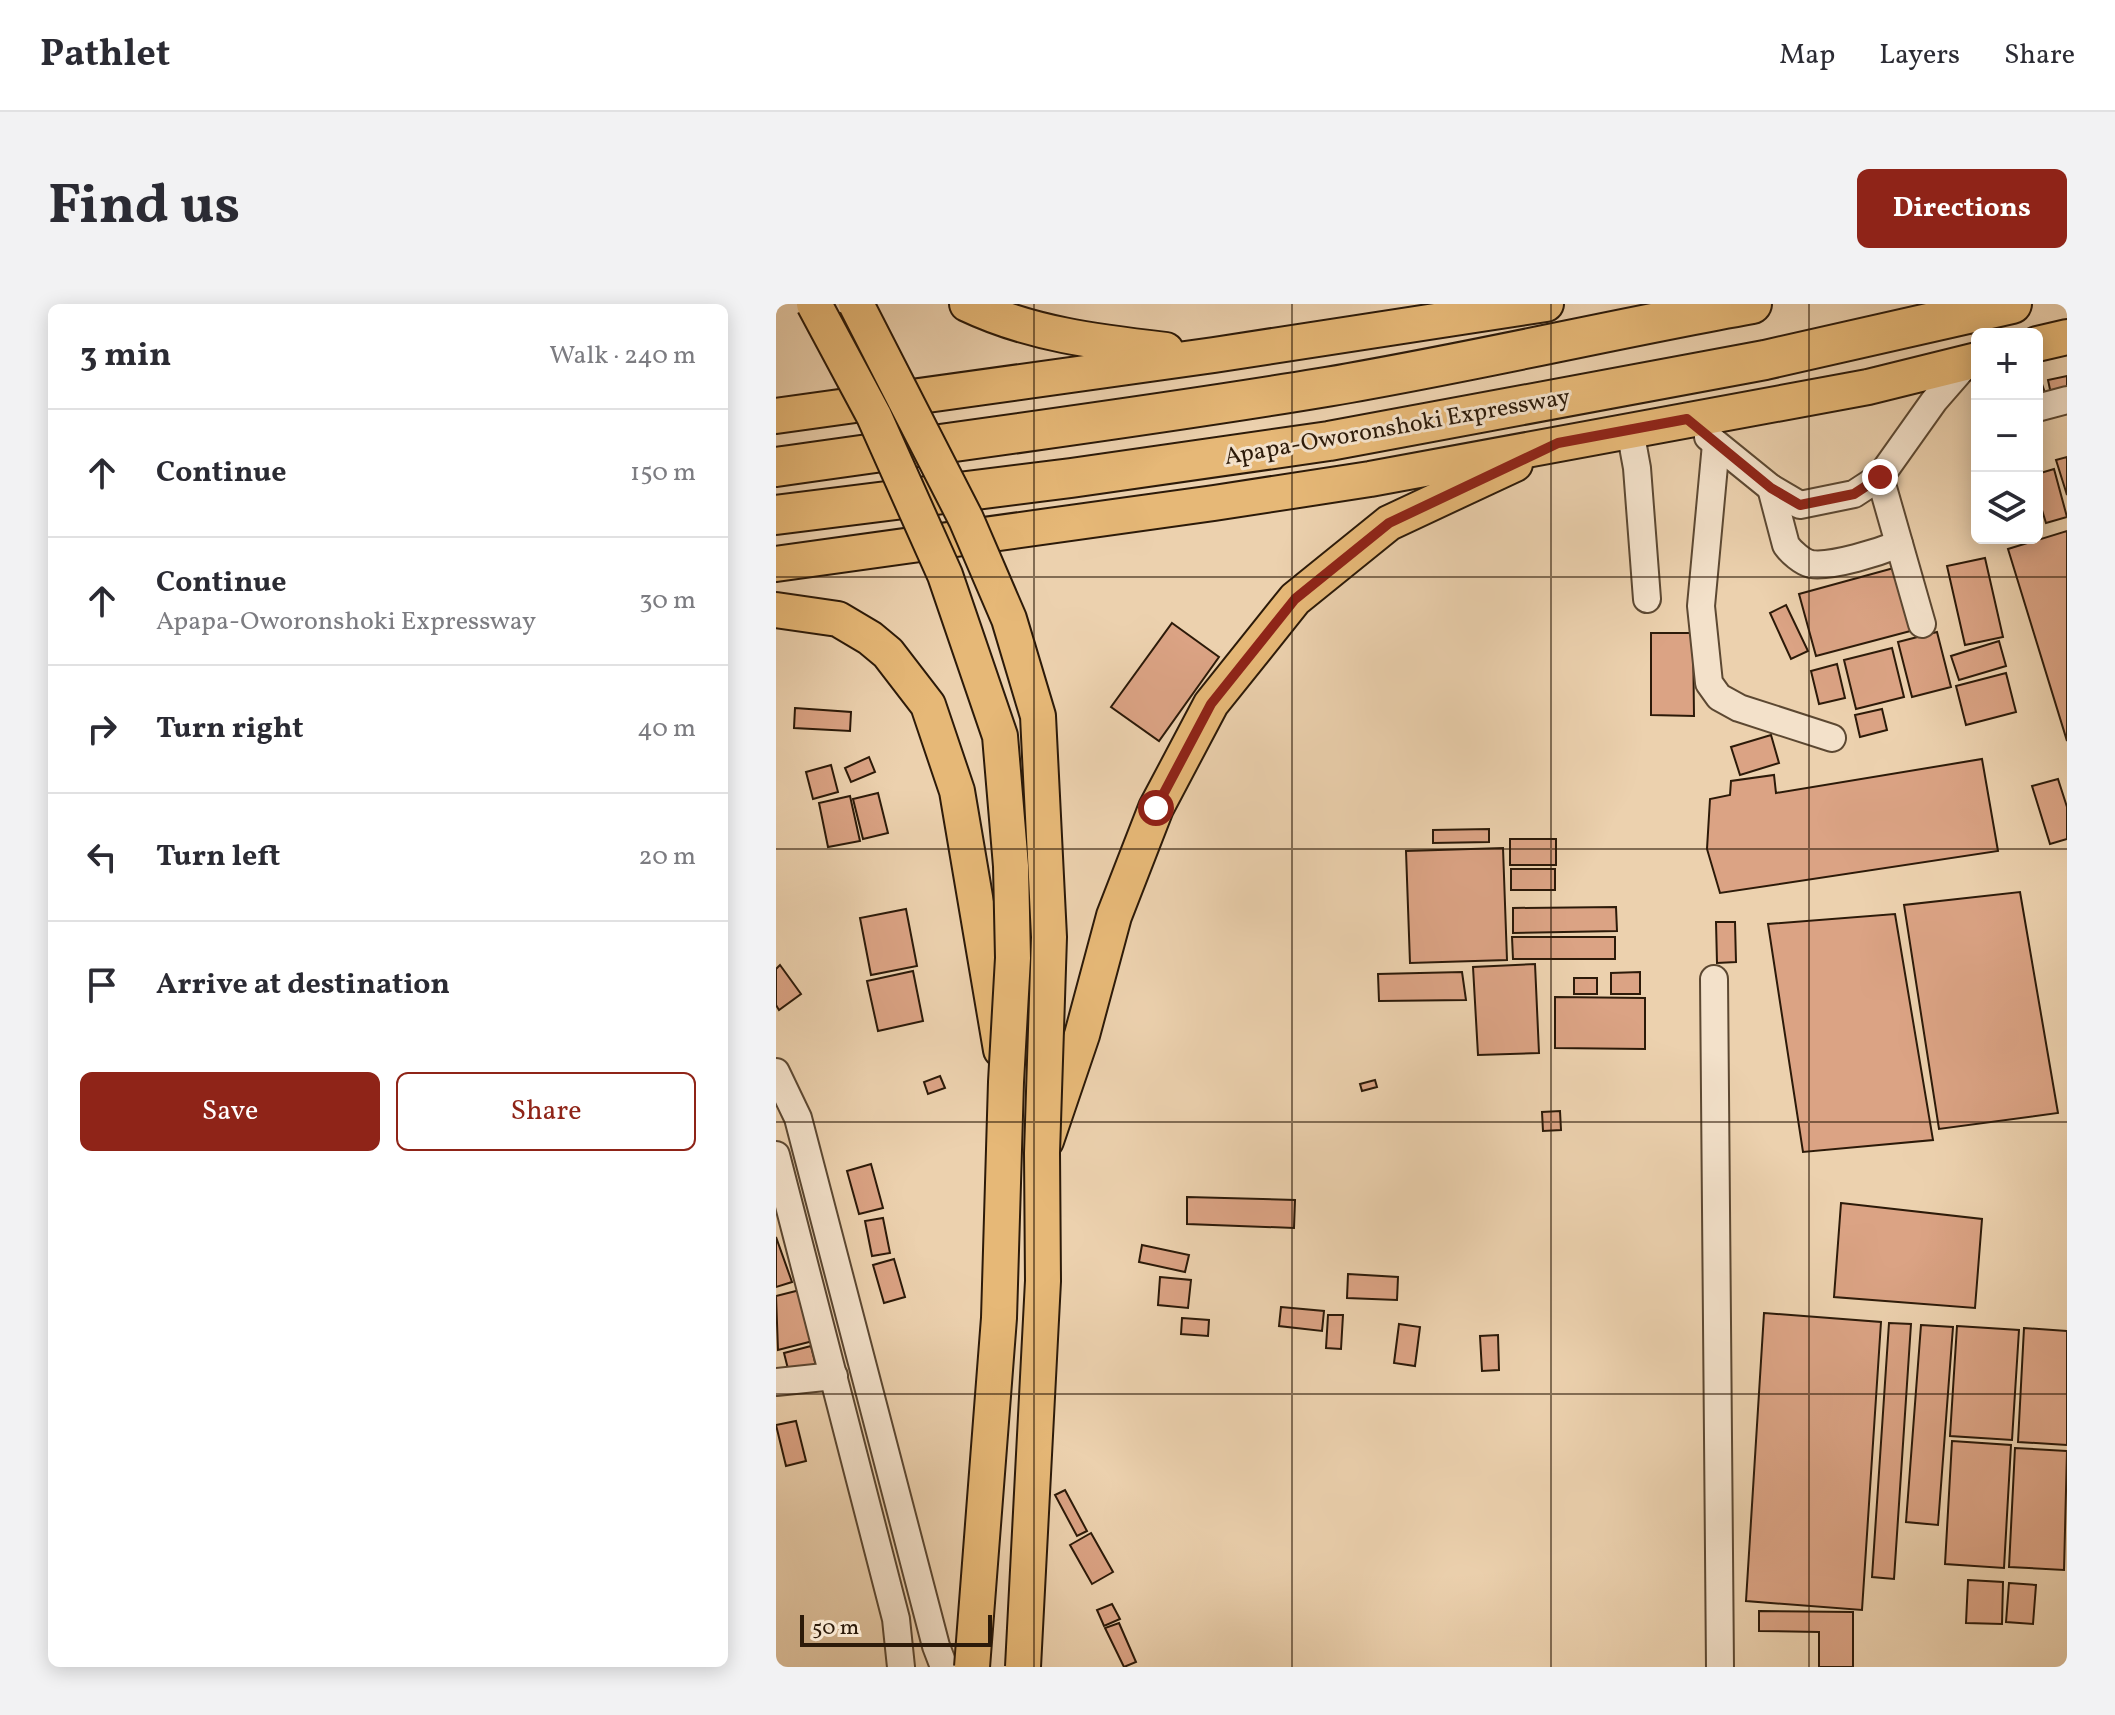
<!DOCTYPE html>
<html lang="en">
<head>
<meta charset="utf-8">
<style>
  :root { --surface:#fff; --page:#f2f2f3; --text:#2b2b33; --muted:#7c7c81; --line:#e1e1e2; --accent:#8f2418 }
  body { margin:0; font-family:Vollkorn,serif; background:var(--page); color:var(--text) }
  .controls { position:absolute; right:24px; top:24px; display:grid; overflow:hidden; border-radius:12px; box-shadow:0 4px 20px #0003 }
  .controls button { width:72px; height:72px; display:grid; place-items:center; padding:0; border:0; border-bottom:2px solid var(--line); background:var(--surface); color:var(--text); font:40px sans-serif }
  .scale { position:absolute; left:24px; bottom:20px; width:192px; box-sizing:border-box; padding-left:8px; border:4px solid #2c1a09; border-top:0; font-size:22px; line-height:28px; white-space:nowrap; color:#2c1a09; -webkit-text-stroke:6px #f3e1ca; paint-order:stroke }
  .stop { position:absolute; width:24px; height:24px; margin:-18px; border:6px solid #8f2418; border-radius:50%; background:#fff }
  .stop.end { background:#8f2418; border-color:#fff; box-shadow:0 2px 8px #0008 }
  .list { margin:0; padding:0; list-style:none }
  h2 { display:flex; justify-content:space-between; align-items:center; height:104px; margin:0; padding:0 32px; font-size:34px }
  h2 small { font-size:26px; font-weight:400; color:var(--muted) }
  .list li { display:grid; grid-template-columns:52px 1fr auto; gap:24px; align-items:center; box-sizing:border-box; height:128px; padding:0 32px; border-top:2px solid var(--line) }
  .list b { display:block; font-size:30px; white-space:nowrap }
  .list p { margin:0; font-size:26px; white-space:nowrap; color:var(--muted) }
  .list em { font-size:26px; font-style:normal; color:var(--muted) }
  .actions { display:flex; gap:16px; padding:24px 32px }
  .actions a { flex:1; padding:18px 0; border:2px solid var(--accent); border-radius:12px; text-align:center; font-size:28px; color:var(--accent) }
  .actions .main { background:var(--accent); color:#fff }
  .icon { flex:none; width:44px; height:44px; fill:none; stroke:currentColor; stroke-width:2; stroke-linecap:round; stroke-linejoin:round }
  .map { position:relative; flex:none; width:1291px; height:1363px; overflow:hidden; border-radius:12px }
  header { display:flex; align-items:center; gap:48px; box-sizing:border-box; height:112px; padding:0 40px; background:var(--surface); border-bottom:2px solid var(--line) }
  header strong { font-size:38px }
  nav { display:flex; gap:44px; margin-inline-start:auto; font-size:28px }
  .intro { display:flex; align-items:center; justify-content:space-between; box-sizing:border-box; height:192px; padding:0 48px }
  h1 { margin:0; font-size:56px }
  .button { padding:20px 36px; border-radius:12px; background:var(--accent); color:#fff; font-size:28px; font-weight:700 }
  main { display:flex; gap:48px; padding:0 48px }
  aside { flex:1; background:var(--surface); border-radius:12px; box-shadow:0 4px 20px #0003 }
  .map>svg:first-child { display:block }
  .building { fill:#dba384; stroke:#2c1a09; stroke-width:2 }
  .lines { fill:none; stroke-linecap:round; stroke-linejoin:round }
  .minor-casing { stroke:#5c4832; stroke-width:30 }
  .major-casing { stroke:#2c1a09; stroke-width:38 }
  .highway-casing { stroke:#2c1a09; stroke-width:42 }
  .minor { stroke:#f3e1ca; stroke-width:26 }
  .major { stroke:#e6b877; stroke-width:34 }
  .highway { stroke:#e6b877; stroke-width:38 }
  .major-bridge-casing { stroke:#2c1a09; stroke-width:38; stroke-linecap:butt }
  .major-bridge { stroke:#e6b877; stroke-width:34 }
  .route { stroke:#8f2418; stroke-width:10 }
  .grid { fill:none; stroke:#2c1a09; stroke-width:2; stroke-opacity:0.55 }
  .labels { text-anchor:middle; stroke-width:6; stroke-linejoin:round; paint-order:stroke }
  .street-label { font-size:24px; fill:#2c1a09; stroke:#f3e1ca }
</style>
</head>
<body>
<header>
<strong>Pathlet</strong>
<nav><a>Map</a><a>Layers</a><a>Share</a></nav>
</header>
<div class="intro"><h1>Find us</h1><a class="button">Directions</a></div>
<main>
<aside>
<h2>3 min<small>Walk · 240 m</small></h2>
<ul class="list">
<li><svg class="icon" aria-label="ahead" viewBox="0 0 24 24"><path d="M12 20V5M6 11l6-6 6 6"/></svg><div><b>Continue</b></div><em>150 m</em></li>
<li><svg class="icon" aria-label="ahead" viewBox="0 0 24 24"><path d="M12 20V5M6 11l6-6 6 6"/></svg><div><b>Continue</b><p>Apapa-Oworonshoki Expressway</p></div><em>30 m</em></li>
<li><svg class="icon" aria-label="right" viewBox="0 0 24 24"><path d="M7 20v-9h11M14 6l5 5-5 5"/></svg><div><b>Turn right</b></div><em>40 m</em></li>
<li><svg class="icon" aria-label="left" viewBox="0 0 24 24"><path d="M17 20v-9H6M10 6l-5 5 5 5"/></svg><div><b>Turn left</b></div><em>20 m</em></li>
<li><svg class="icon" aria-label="arrive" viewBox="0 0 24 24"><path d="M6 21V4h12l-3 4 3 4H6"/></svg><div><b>Arrive at destination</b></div></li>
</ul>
<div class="actions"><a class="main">Save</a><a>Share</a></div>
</aside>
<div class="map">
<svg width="1291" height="1363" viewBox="0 0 1291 1363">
  <rect width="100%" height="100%" fill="#ecd1ae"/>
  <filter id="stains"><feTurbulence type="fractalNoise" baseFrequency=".0025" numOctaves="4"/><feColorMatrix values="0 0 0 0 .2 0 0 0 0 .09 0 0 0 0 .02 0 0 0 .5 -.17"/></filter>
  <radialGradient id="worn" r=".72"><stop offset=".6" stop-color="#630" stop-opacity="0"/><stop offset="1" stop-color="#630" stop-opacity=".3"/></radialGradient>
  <g class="building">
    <polygon points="1291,72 1291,91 1276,95 1272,76"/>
    <polygon points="1265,77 1270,92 1261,94 1261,78"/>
    <polygon points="1291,153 1291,191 1280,156"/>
    <polygon points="1278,165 1291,213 1270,219 1261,190 1261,170"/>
    <polygon points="1291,227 1291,437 1232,245"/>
    <polygon points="1209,254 1227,333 1189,341 1171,262"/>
    <polygon points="1125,262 1142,325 1040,352 1023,290"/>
    <polygon points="1010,301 1032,347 1015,355 994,309"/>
    <polygon points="396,319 443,353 383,437 335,403"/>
    <polygon points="1161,328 1175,383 1136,393 1122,338"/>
    <polygon points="875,329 917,329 918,412 875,411"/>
    <polygon points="1223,337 1230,362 1183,376 1175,352"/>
    <polygon points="1116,344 1128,393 1080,405 1068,356"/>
    <polygon points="1061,360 1069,394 1043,400 1035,367"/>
    <polygon points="1230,369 1240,408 1190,421 1180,382"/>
    <polygon points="19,404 75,408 74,427 18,424"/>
    <polygon points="1106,405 1111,426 1084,433 1079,411"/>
    <polygon points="995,431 1003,459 964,471 955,443"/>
    <polygon points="93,453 99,468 75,478 69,464"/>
    <polygon points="1206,455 1222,547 944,589 931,545 934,495 954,491 955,477 998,471 1000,489"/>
    <polygon points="55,461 62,488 37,495 30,468"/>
    <polygon points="1282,475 1291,503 1291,535 1274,540 1256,482"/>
    <polygon points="102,489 112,529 87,535 77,495"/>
    <polygon points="74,492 84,537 52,543 43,499"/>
    <polygon points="713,525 713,538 657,539 657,526"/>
    <rect x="734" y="535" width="46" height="26"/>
    <polygon points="727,544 731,656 634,659 630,547"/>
    <rect x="735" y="565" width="44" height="21"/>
    <polygon points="1244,588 1282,809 1163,825 1128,601"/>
    <polygon points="840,603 841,627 737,629 737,604"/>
    <polygon points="130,605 141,662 95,671 84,614"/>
    <polygon points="1119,610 1157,836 1027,848 992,620"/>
    <polygon points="940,618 959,618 960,658 941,659"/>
    <polygon points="736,633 839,633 839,655 737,655"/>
    <polygon points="759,660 763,749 702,751 697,663"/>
    <polygon points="4,661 25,690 3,706 0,701 0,665"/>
    <polygon points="137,667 147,717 102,727 91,677"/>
    <polygon points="686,668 690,696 603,697 602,670"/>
    <polygon points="864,668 864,690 835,690 835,669"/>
    <rect x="798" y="674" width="23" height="16"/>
    <polygon points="779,693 869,694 869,745 779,744"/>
    <polygon points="164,772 169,784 152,790 148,778"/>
    <polygon points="599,776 601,783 586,787 584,780"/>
    <polygon points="784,807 785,826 767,827 766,808"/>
    <polygon points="95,860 107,904 83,910 71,867"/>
    <polygon points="411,893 519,896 518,924 411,920"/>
    <polygon points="1065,899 1206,915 1199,1004 1058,993"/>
    <polygon points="107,914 114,949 96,952 89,917"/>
    <polygon points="0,933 16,978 0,983"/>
    <polygon points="366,941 413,951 409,968 363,958"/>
    <polygon points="118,955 129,993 108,999 97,961"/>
    <polygon points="572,970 622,973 621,996 571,994"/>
    <polygon points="384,973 415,976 412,1004 382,1001"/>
    <polygon points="24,986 37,1037 2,1046 0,992"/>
    <polygon points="505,1003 548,1007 546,1027 503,1022"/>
    <polygon points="988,1009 1105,1018 1086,1306 970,1297"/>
    <polygon points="552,1011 567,1011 565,1045 550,1044"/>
    <polygon points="406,1014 433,1016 432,1032 405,1030"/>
    <polygon points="1113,1019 1135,1020 1118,1275 1096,1273"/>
    <polygon points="623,1020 644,1023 639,1062 618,1059"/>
    <polygon points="1145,1021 1177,1023 1162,1221 1130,1218"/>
    <polygon points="1181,1022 1243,1026 1236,1136 1174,1132"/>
    <polygon points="1248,1024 1291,1027 1291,1141 1242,1138"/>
    <polygon points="722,1031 723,1066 706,1067 704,1032"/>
    <polygon points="35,1042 40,1062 13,1069 8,1049"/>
    <polygon points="20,1117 30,1157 10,1162 0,1121"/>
    <polygon points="1176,1137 1235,1141 1228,1264 1169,1260"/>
    <polygon points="1239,1144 1291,1147 1288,1266 1233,1263"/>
    <polygon points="289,1186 311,1227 301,1232 279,1191"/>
    <polygon points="315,1229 337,1268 316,1280 294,1241"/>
    <polygon points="1192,1276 1227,1278 1226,1320 1190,1319"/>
    <polygon points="1233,1279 1260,1281 1257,1320 1230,1318"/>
    <polygon points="336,1300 344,1315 328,1322 321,1306"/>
    <polygon points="983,1307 1077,1308 1077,1363 1043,1363 1043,1328 983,1327"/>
    <polygon points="343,1319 360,1358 348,1363 329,1324"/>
  </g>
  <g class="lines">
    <defs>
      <g id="minor">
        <polyline points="1261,104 1291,96"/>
        <polyline points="854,126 861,164 871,295"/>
        <polyline points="932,133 995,184 1024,201 1078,190 1104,173 1158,97 1192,58"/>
        <polyline points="940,140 925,302 933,379 943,393 963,404 1056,434"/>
        <polyline points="1104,173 1146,320"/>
        <path d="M995,184L1010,241C1015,248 1026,258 1035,260C1057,263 1103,248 1123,240"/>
        <polyline points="938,675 944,1363"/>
        <polyline points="0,768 22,814 160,1342 168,1363"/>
        <polyline points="0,851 120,1315 125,1363"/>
        <polyline points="0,1078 58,1072"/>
      </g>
      <g id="major">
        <path d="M191,0C254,30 321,38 390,46"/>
        <polyline points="1261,40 1291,33"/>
        <polyline points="0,112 438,51 770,0"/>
        <polyline points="0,260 438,199 594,175 1092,83 1201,56"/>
        <polyline points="0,306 62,315 94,334 112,349 152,401 181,487 225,746"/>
        <polyline points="270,837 306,731 338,612 380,504 435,400 519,295 613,219 739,160"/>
      </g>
      <g id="highway">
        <path d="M0,163C181,137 363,114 544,84C689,60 831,26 976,0"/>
        <polyline points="0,211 295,174 553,137 989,56 1236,0"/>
      </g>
    </defs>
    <use href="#minor" class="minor-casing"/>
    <use href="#major" class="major-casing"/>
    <use href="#highway" class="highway-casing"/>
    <use href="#minor" class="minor"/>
    <use href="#major" class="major"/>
    <use href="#highway" class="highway"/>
    <defs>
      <g id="major-bridge">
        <polyline points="38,0 98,112 169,271 224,432 235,562 237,654 230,778 223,1014 196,1363"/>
        <polyline points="80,0 190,215 233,315 262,412 273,633 266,849 267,977 247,1363"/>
      </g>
    </defs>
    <use href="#major-bridge" class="major-bridge-casing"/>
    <use href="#major-bridge" class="major-bridge"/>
  </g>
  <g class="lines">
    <polyline class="route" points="380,504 435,400 519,295 613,219 782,139 911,115 995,184 1024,201 1078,190 1104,173"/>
  </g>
  <path class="grid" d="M258,0V1363M516,0V1363M775,0V1363M1033,0V1363M0,273H1291M0,545H1291M0,818H1291M0,1090H1291"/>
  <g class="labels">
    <g class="street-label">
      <text transform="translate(621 122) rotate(-10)" y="8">Apapa-Oworonshoki Expressway</text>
    </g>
  </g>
  <rect width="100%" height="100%" filter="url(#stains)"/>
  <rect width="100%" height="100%" fill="url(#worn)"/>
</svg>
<div class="controls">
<button>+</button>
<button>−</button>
<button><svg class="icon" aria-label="layers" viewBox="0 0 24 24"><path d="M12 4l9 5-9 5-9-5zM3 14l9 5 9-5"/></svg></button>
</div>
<div class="scale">50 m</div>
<div class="stop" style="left:380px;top:504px"></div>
<div class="stop end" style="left:1104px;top:173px"></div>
</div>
</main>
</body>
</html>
